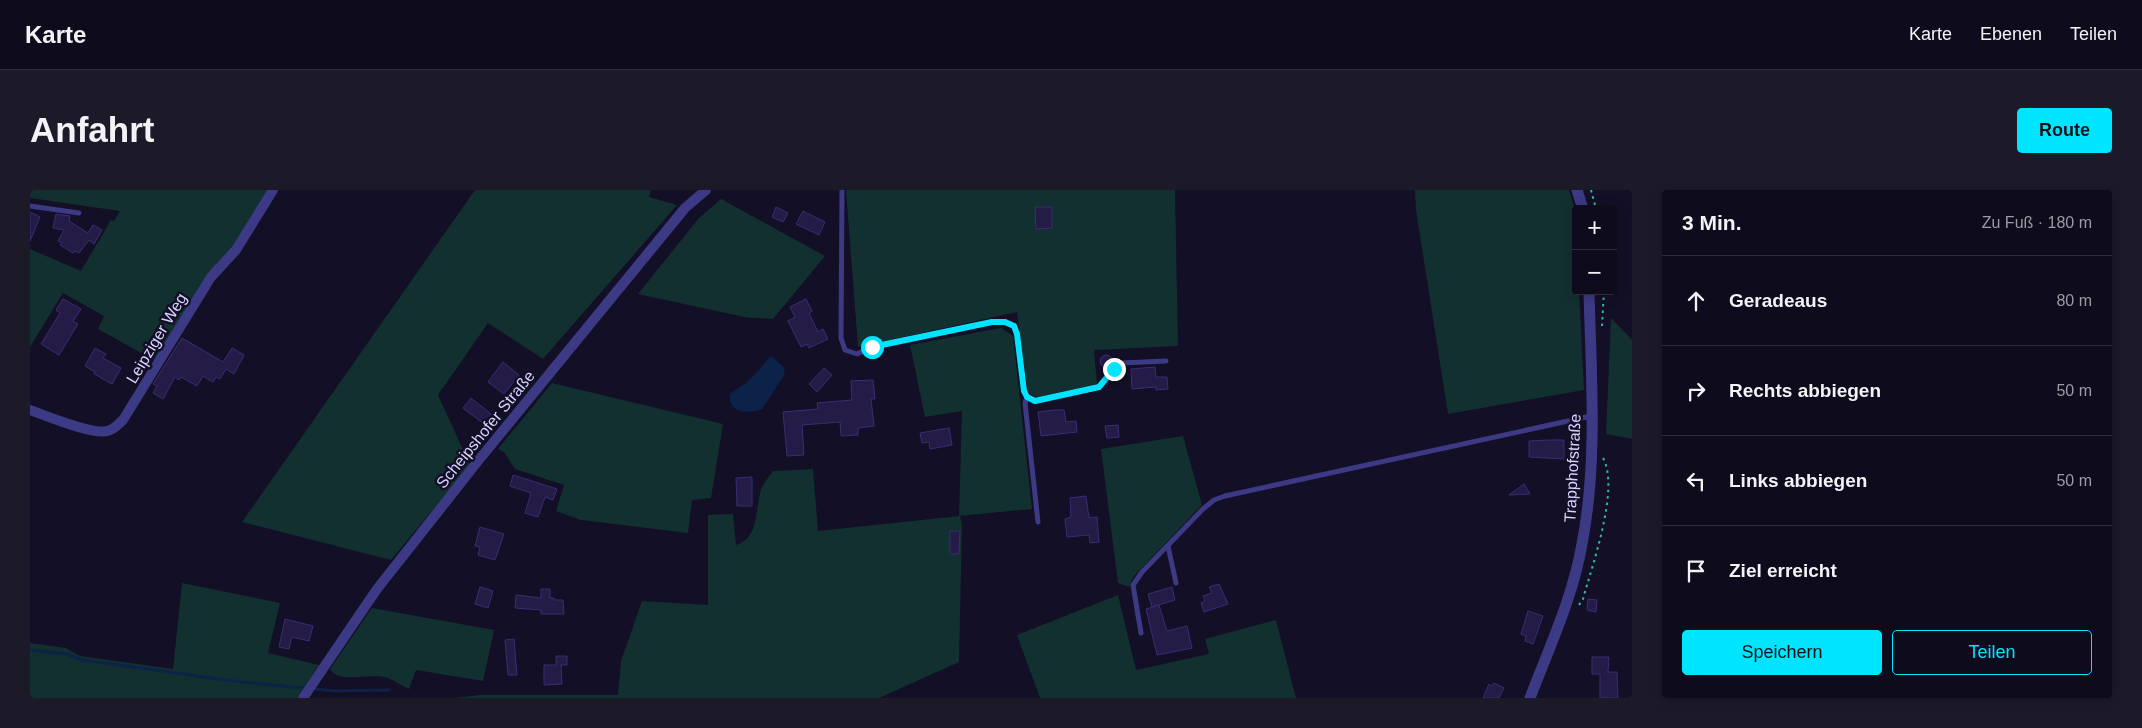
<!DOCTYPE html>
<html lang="de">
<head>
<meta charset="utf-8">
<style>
  :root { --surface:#0e0b1c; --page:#1c1929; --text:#f1f3f6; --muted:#9b9ba3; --line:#2e2b3b; --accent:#00e5ff }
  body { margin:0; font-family:Arial,sans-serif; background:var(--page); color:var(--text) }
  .controls { position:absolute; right:15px; top:15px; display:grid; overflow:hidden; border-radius:5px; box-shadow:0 2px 12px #0003 }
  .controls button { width:45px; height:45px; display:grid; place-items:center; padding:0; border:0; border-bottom:1px solid var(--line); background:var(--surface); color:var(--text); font:25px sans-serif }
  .stop { position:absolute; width:15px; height:15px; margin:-11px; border:4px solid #00e5ff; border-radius:50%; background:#fff }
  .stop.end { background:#00e5ff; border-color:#fff; box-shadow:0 1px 5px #0008 }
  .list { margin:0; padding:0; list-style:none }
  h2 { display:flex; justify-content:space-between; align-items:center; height:65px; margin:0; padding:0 20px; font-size:21px }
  h2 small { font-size:16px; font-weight:400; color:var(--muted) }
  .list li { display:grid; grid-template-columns:32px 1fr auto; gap:15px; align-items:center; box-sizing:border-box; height:90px; padding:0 20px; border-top:1px solid var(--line) }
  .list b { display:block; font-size:19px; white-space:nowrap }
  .list em { font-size:16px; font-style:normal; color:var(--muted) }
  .actions { display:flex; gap:10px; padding:15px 20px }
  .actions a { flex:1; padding:11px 0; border:1px solid var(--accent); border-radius:5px; text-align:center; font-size:18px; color:var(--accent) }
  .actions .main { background:var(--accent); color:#111 }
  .icon { flex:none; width:28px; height:28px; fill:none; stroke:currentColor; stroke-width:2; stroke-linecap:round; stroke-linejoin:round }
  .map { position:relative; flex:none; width:1602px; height:508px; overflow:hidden; border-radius:5px }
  header { display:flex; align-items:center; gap:30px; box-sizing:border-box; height:70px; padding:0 25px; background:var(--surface); border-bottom:1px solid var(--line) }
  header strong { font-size:24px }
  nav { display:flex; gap:28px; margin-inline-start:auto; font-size:18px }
  .intro { display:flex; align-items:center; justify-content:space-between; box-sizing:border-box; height:120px; padding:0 30px }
  h1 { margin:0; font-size:35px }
  .button { padding:12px 22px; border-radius:5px; background:var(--accent); color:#111; font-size:18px; font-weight:700 }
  main { display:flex; gap:30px; padding:0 30px }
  aside { flex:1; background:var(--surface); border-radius:5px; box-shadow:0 2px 12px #0003 }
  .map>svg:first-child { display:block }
  .green { fill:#12302f }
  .water { fill:#0c2248 }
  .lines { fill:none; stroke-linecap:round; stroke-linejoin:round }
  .stream { stroke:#0c2248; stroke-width:3 }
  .building { fill:#241b47; stroke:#3b2d73 }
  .path { stroke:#2fb8b0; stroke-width:2; stroke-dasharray:2.5 4; stroke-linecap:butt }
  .service { stroke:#3d3a85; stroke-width:5 }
  .minor { stroke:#3d3a85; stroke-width:10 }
  .tertiary { stroke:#3d3a85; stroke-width:11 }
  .route { stroke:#00e5ff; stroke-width:6 }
  .labels { text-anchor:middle; stroke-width:5; stroke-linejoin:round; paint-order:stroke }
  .street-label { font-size:16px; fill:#d9d4ff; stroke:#130f26 }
</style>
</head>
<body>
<header>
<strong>Karte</strong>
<nav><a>Karte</a><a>Ebenen</a><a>Teilen</a></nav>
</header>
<div class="intro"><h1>Anfahrt</h1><a class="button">Route</a></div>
<main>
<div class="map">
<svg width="1602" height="508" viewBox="0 0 1602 508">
  <rect width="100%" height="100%" fill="#130f26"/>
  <g class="green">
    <polygon points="0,0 237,0 203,57 124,170 68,139 74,126 33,103 0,157 0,59 51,81 81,30 84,31 90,21 0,8"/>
    <polygon points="445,0 621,0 619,7 647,15 513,169 458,133 408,205 440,275 361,370 212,332"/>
    <polygon points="816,0 1145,0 1148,156 1064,160 1067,194 1010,207 1004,206 998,202 987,122 828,157"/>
    <polygon points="1385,0 1539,0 1546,23 1546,101 1549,101 1554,200 1418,224 1386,20"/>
    <polygon points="691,9 795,66 743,129 714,127 608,104 669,28"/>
    <polygon points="1581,128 1602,150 1602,249 1576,244"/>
    <path d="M971,138L983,146L1002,319L930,326L932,335L929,472L849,508H424L450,505H588L591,471L612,411L678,415V325L703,324L706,355C731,347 724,317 732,297C735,292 739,286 743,281L783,279L788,341L929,326L932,221L895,227L880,155Z"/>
    <polygon points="522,193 693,234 681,308 662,310 658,343 551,330 526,321 534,295 485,279 474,262 468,259"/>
    <polygon points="1153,246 1172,315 1103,387 1099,397 1088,393 1071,259"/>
    <polygon points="152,393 250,413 238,463 289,475 267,508 0,508 0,453 36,458 50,466 143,479"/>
    <polygon points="1088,405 1106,480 1179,464 1175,449 1246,430 1266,508 1010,508 987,445"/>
    <path d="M342,418L464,440L453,491L386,480L379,499C372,496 365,491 358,488C340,482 310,495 300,479Z"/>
  </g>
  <path class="water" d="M741,166L753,176L755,184L732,219C718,224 698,224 700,204C706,198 714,196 719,190C727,183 733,174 741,166Z"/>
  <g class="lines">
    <g class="stream">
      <polyline points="0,460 37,464 52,470 211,492 273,498"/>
      <polyline points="284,499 304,501 359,500"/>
    </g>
  </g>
  <g class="building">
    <polygon points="746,17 758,23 753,32 742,27"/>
    <polygon points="1005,17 1022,17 1022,38 1006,39"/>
    <polygon points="773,21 795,32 789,45 766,34"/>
    <polygon points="0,22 10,27 0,51"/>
    <polygon points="26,24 40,26 39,31 58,43 63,35 72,40 64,54 59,50 49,63 45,61 43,63 30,55 32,53 28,51 34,40 23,38"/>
    <polygon points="33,109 51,119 43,131 48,134 29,165 11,154 30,123 26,120"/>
    <polygon points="776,109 782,121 779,123 788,142 793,139 798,149 779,158 777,154 771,157 758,131 765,127 760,117"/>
    <polygon points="152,148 193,172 202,158 214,165 204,184 196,179 190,189 186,187 183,192 173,186 167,196 151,187 149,190 145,187 133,209 123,203 127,196 123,194"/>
    <polygon points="65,158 76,164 73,168 91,178 82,194 64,184 65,182 55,176"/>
    <circle cx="1076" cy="171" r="6"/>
    <polygon points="473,172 489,185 474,204 458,192"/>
    <polygon points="1125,177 1126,187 1137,187 1138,199 1126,200 1126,197 1102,199 1101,179"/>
    <polygon points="794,178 802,185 787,202 779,194"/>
    <polygon points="843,190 845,209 841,209 844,236 828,238 828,245 811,246 810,232 772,235 774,265 757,266 753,222 788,219 787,213 822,210 821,191"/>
    <polygon points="441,208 461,224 454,234 433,218"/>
    <polygon points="1024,220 1034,220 1036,232 1046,231 1047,242 1011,246 1008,222"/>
    <polygon points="1088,235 1089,247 1077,248 1075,236"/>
    <polygon points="919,238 922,255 900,259 899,252 892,253 890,243"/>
    <polygon points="1518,250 1534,250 1534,269 1499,267 1499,251"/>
    <polygon points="483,285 527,299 523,310 515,307 508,327 495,323 501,303 480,296"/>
    <polygon points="722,287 722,316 707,316 706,288"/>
    <polygon points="1494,294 1500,304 1479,305 1490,297"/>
    <polygon points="1056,306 1059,328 1067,327 1069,352 1060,353 1059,345 1037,347 1035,329 1041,327 1040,308"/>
    <polygon points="450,337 474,344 465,370 448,365 450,357 445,356"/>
    <polygon points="920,341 930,341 929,364 920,364"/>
    <polygon points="1189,394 1198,414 1174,422 1171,413 1175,411 1173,406 1182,403 1179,397"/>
    <polygon points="450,397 463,401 458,418 445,414"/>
    <polygon points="1142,397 1145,410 1122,417 1118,404"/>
    <polygon points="511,399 520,399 520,408 524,408 524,410 533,410 534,424 511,424 511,420 485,418 486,405 511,408"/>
    <polygon points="1558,409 1567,410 1566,422 1557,420"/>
    <polygon points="1129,415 1137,441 1157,436 1162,458 1127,465 1116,419"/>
    <polygon points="1498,421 1513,426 1503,454 1495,451 1496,446 1491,444"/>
    <polygon points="255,429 283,436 279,451 262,447 259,459 249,457"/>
    <polygon points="484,449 487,485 478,485 475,450"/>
    <polygon points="526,466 537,466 537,475 531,475 532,494 514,495 514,475 526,475"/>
    <polygon points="1562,467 1579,467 1578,482 1587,482 1588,508 1570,508 1570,484 1562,484"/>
    <polygon points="1464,493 1474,498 1469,508 1453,508 1459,494 1462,496"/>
  </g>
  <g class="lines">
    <g class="path">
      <polyline points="1561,0 1566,19"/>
      <polyline points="1572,136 1574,101"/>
      <path d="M1549,415L1553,409C1562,376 1590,298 1573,268"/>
    </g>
    <g class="service">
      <polyline points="812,0 811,148 815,160 827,164 842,157 962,132 975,132 984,136 987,144 994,201 997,207 1005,211 1069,197 1091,173 1136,171"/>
      <polyline points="0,16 49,23"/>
      <polyline points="997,207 995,213 1008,332"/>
      <polyline points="1138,356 1146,393"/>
      <polyline points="1111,443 1103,395 1112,382 1173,319 1184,310 1195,306 1561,226"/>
    </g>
    <g class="minor">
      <path d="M0,220C17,226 62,245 77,241C84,240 88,234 93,230L181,87L206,60L243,0"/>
      <polyline points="273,508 347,399 448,271 655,18 676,0"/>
    </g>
    <g class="tertiary">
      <polyline points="1547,0 1553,19"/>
      <path d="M1500,508C1519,458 1543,407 1552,354C1568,271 1561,185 1559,101"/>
    </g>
  </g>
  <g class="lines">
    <polyline class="route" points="842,157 962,132 975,132 984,136 987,144 994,201 997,207 1005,211 1069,197 1084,179"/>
  </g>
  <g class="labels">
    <g class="street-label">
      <text transform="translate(126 148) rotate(-59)" y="6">Leipziger Weg</text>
      <text transform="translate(455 239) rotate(-51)" y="6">Scheipshofer Straße</text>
      <text transform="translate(1542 278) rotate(-87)" y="6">Trapphofstraße</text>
    </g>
  </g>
</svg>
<div class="controls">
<button>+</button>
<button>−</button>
</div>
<div class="stop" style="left:842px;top:157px"></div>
<div class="stop end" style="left:1084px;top:179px"></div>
</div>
<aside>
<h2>3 Min.<small>Zu Fuß · 180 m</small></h2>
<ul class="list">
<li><svg class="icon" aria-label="ahead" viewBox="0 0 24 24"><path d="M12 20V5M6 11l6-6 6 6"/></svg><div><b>Geradeaus</b></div><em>80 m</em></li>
<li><svg class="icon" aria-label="right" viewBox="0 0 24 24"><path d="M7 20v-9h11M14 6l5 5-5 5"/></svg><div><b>Rechts abbiegen</b></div><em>50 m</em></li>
<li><svg class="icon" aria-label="left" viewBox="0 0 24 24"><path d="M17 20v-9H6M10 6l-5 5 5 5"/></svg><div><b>Links abbiegen</b></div><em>50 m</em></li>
<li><svg class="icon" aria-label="arrive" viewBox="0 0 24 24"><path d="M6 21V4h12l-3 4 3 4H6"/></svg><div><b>Ziel erreicht</b></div></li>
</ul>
<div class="actions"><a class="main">Speichern</a><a>Teilen</a></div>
</aside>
</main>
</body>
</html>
